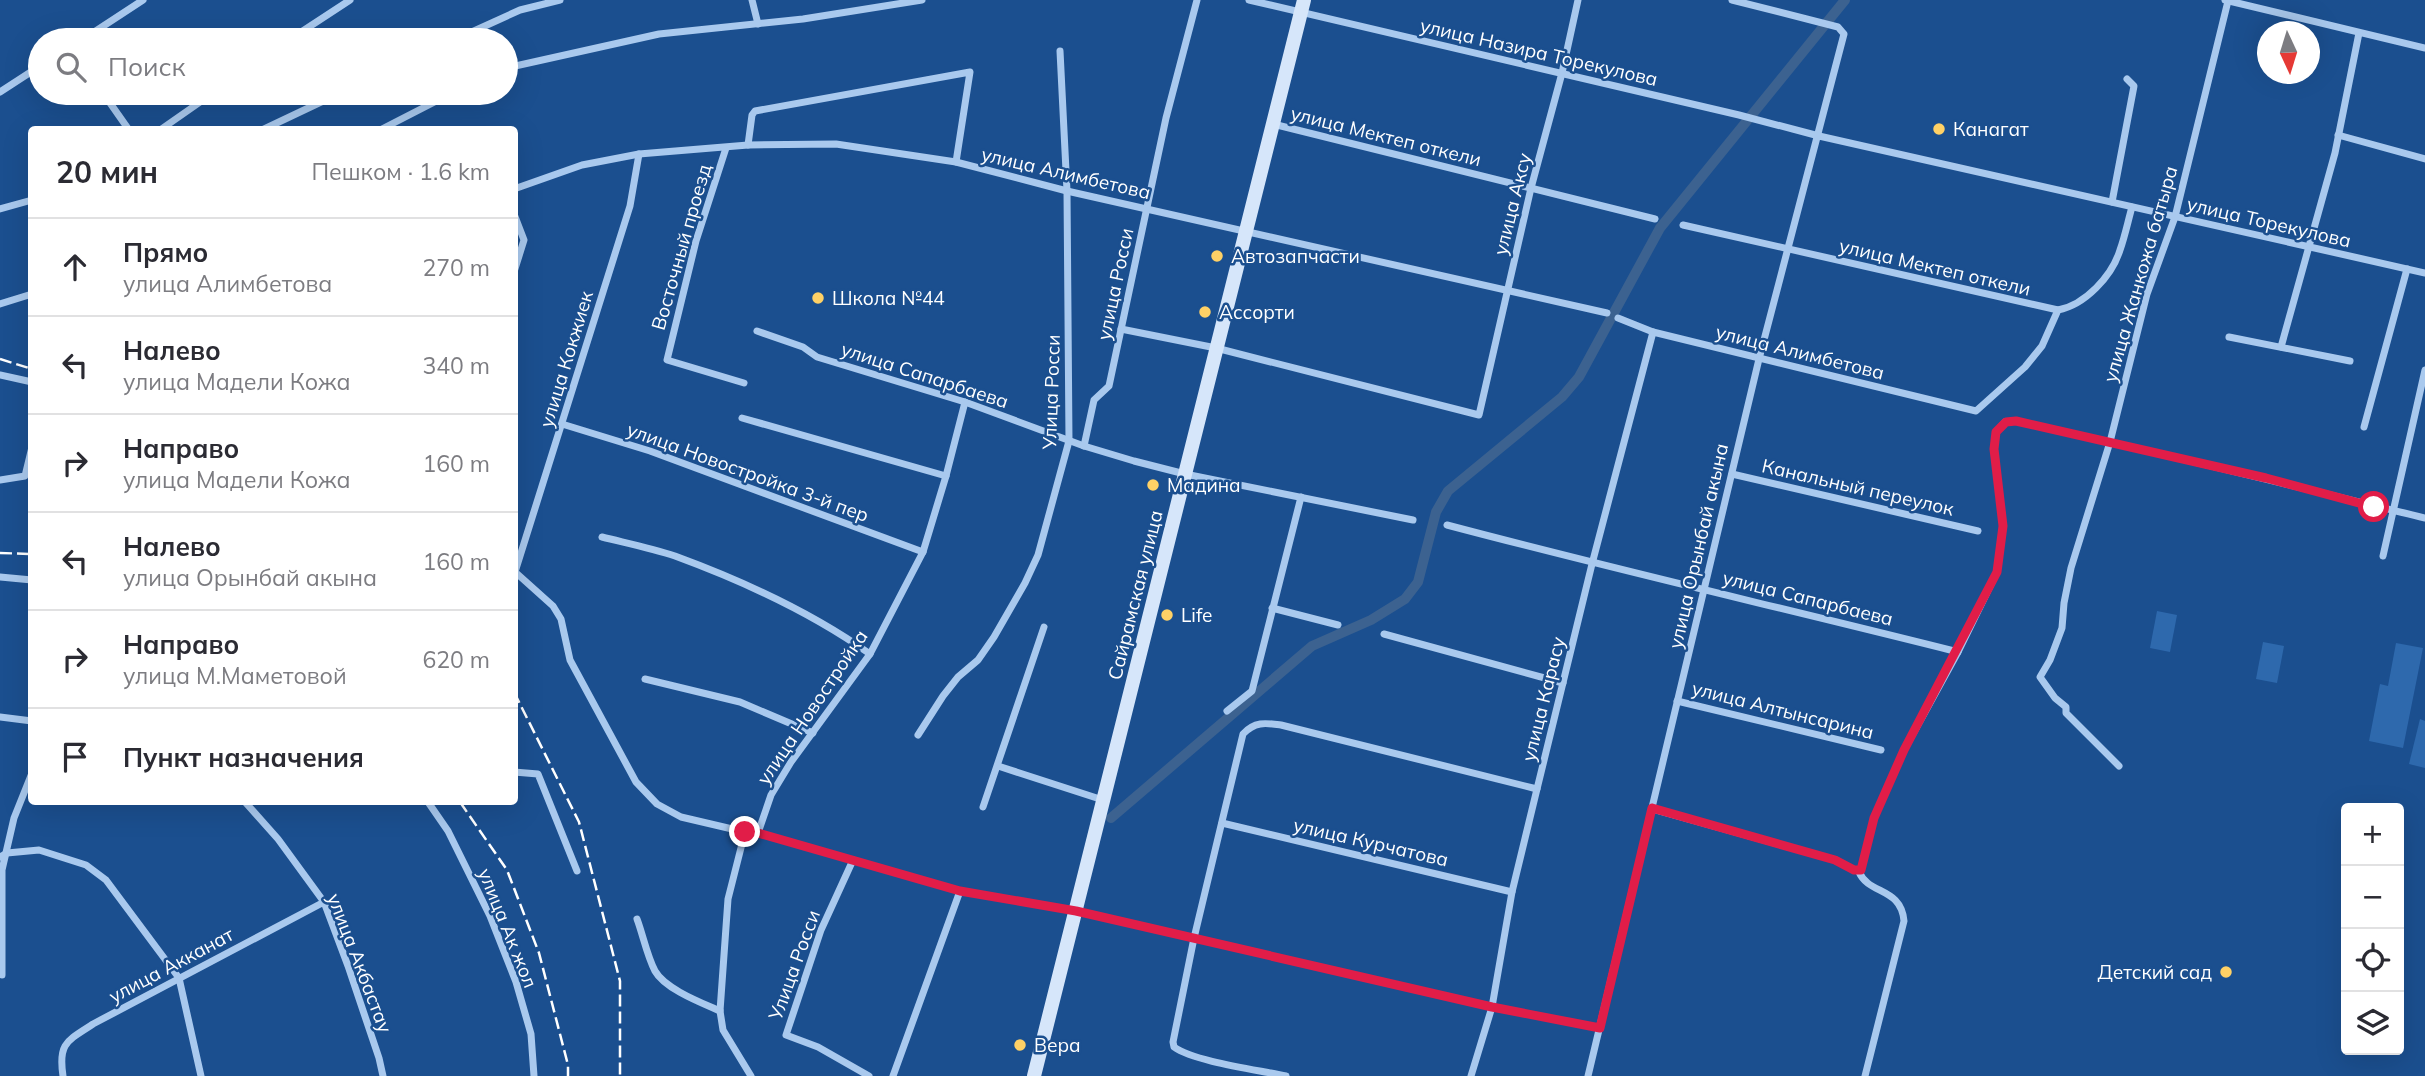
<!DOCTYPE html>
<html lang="ru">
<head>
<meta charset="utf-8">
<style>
  :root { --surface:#fff; --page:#f7f7f7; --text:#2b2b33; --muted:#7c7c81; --line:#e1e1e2 }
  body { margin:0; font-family:Mulish,sans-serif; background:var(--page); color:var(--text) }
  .controls { position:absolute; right:21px; bottom:21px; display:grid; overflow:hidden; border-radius:7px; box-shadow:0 7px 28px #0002 }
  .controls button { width:63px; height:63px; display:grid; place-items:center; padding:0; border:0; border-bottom:2px solid var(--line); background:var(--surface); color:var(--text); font:35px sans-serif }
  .compass { position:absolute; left:2257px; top:21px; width:63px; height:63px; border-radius:50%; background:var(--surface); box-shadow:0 7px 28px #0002; rotate:176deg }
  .stop { position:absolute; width:21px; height:21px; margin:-16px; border:5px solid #e11d48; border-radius:50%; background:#fff }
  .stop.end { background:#e11d48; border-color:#fff; box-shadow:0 2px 7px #0008 }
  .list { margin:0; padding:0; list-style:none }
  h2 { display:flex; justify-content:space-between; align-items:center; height:91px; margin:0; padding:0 28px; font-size:30px }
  h2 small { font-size:23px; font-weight:400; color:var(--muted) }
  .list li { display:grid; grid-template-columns:46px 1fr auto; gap:21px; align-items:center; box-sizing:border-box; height:98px; padding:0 28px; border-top:2px solid var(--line) }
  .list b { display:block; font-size:26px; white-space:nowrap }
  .list p { margin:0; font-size:23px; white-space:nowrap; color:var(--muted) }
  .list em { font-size:23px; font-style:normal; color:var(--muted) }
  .icon { flex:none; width:38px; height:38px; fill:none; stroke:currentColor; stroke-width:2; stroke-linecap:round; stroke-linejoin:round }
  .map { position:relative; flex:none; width:2425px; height:1076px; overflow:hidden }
  .search { position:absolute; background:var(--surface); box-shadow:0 7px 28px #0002; left:28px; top:28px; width:490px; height:77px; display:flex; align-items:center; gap:18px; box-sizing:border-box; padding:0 24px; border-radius:38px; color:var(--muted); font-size:26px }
  .panel { position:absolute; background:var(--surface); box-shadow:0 7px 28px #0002; left:28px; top:126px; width:490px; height:679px; border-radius:7px }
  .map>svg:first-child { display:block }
  .green { fill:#2e69ad }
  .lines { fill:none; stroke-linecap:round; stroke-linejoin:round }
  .canal { stroke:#3c6290; stroke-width:10 }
  .street { stroke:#a9c9ee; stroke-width:7 }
  .secondary { stroke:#d6e6fa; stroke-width:14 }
  .rail { stroke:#fff; stroke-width:2.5; stroke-dasharray:12 5; stroke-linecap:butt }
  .route { stroke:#e11d48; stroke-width:9 }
  .poi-dot { fill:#ffd166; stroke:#1b4f8f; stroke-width:2.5 }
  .labels { text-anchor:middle; stroke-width:5; stroke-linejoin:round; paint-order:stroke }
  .street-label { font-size:19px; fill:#fff; stroke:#1b4f8f }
  .poi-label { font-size:19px; fill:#fff; stroke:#1b4f8f; text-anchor:start }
</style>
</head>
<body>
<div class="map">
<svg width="2425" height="1076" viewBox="0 0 2425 1076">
  <rect width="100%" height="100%" fill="#1b4f8f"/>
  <g class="green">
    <polygon points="2157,611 2177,615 2170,652 2150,648"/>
    <polygon points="2263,642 2284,646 2277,683 2256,679"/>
    <polygon points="2396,643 2423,648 2403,748 2369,741 2380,684 2388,686"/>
    <polygon points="2420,719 2425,721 2425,768 2409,764"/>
  </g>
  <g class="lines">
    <polyline class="canal" points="1111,818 1312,646 1371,620 1405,599 1418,582 1436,512 1448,491 1562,397 1579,377 1660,228 1845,0"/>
    <g class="street">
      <polyline points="752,0 758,24"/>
      <polyline points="1249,0 1739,115 1819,136 2425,273"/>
      <polyline points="2225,0 2425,48"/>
      <polyline points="82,40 143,0"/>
      <polyline points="289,40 350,0"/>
      <polyline points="454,40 520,10 560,0"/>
      <polyline points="506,68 659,34 803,19 922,0"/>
      <polyline points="0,92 40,66"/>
      <polyline points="103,93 129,130"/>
      <polyline points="1273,124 1655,219"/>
      <polyline points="160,130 213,93"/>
      <polyline points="262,130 340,93"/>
      <polyline points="380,130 452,93"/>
      <polyline points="2338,135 2425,159"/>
      <polyline points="748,145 752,115 755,111 970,72 956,162"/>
      <polyline points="726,148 696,241 667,360 744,383"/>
      <polyline points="514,189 582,165 639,154 748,145 836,144 956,162 1067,191 1607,313"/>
      <polyline points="2112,202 2134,86 2127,79"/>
      <polyline points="0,209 32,200"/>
      <polyline points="514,214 524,240 514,272"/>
      <polyline points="1683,225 2058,310"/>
      <polyline points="0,304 32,294"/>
      <path d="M1618,318L1653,332L1976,411L2025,367L2042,346L2058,310C2085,305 2112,276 2120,250C2125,236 2128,221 2132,207"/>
      <polyline points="1121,329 1216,348 1479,415 1531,188 1562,73 1578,0"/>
      <polyline points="757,331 803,347 817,357 965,402 1084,446 1134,461 1185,474 1413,520"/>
      <polyline points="2229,337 2350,361"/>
      <polyline points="2281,347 2335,153 2359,33"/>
      <polyline points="0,375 32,382"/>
      <polyline points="742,418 946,476"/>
      <polyline points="562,424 650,451 923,552"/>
      <polyline points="2364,427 2407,269"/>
      <polyline points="1084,446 1094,400 1109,386 1166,118 1197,0"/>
      <polyline points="1732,474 1978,531"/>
      <polyline points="0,480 25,476 32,447"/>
      <path d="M1447,525C1617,570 1787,609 1958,652"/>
      <path d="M602,537C626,543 651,548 675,556C743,581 811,612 870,654"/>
      <polyline points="2383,556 2425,370"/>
      <polyline points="514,571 553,606 561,619 570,660 636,782 657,804 681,817 745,832 758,833 960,891 1076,911 1492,1007 1600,1028"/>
      <polyline points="515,572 630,206 639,154"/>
      <polyline points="0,577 32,580"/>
      <polyline points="1272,608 1338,625"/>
      <polyline points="1384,634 1563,683"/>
      <polyline points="645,679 740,702 813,733"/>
      <polyline points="1677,701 1881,750"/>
      <polyline points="1227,711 1252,691 1301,497"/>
      <polyline points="0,717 32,721"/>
      <polyline points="918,735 943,696 958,677 978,660 994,637 1025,583 1038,555 1069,441 1067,191 1060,51"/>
      <polyline points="998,766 1103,800"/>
      <polyline points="2119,766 2066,713 2066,707 2055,698 2040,677 2050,660 2062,628 2064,603 2071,568 2110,442 2147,294 2175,217 2228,1"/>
      <polyline points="514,772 538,774 577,871"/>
      <polyline points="245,802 278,839 324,902 348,966 379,1058 383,1076"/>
      <polyline points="428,802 448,831 490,916 516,982 531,1034 534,1076"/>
      <polyline points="983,807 1044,627"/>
      <path d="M1652,809L1835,860L1854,870H1861L1874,818L1904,750L1958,652L1997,572L2003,526L1994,449L1996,432L2005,422L2016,421C2153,451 2289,485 2425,518"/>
      <polyline points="1222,823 1512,892"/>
      <polyline points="745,832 728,899 720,1011 723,1030 751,1076"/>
      <polyline points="758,833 771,795 791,762 870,654 923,552 946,476 965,402"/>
      <polyline points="0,857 7,853 39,850 86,865 106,880 179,978 201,1076"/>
      <polyline points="853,860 821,930 786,1035 818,1047 869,1076"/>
      <path d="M1859,872C1869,895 1901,887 1904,921L1865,1076"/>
      <path d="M637,919C643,935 647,956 655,971C665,989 702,1003 720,1011"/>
      <polyline points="2,975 2,870 14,818 32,773"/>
      <path d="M63,1076C58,1043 67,1041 93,1024L324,902"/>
      <polyline points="893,1076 960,891"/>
      <path d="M1286,1076C1259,1070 1195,1062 1174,1047L1173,1042L1194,938L1243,734C1255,721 1266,723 1281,725L1537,789"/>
      <polyline points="1471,1076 1492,1007 1512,892 1537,789 1592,564 1653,332"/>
      <polyline points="1588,1076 1759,359 1844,34 1838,27 1732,0"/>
    </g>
    <polyline class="secondary" points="1034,1076 1304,0"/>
    <g class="rail">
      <polyline points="0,359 32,369"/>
      <polyline points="0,553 32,554"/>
      <polyline points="514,692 579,822 620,981 620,1076"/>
      <polyline points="460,802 507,870 539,953 568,1065 568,1076"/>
    </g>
  </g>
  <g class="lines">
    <polyline class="route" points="745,832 758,833 960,891 1076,911 1492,1007 1600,1028 1652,808 1835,860 1854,870 1861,870 1874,818 1904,750 1997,572 2003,526 1994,449 1996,432 2006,422 2016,421 2266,478 2374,507"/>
  </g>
  <g class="poi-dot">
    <circle cx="1939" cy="129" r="7"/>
    <circle cx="1217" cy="256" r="7"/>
    <circle cx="818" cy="298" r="7"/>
    <circle cx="1205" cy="312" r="7"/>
    <circle cx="1153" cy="485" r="7"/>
    <circle cx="1167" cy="615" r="7"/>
    <circle cx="2226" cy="972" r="7"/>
    <circle cx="1020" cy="1045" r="7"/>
  </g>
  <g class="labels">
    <g class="street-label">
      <text transform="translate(1539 52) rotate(13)" y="7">улица Назира Торекулова</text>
      <text transform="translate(1386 136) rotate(14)" y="7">улица Мектеп откели</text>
      <text transform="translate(1066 173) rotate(13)" y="7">улица Алимбетова</text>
      <text transform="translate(1512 204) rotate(-76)" y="7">улица Аксу</text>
      <text transform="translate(2269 222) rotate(13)" y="7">улица Торекулова</text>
      <text transform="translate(681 247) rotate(-74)" y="7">Восточный проезд</text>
      <text transform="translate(1935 267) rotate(13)" y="7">улица Мектеп откели</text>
      <text transform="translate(2140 274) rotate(-74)" y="7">улица Жанкожа батыра</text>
      <text transform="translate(1115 284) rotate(-78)" y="7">улица Росси</text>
      <text transform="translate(1800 352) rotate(14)" y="7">улица Алимбетова</text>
      <text transform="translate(566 359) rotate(-73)" y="7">улица Кокжиек</text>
      <text transform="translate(925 375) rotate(18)" y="7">улица Сапарбаева</text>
      <text transform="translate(1051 392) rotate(-88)" y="7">Улица Росси</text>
      <text transform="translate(748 472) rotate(20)" y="7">улица Новостройка 3-й пер</text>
      <text transform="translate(1858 487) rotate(13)" y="7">Канальный переулок</text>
      <text transform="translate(1698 546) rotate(-77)" y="7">улица Орынбай акына</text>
      <text transform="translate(1135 595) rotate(-76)" y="7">Сайрамская улица</text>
      <text transform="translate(1808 598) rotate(14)" y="7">улица Сапарбаева</text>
      <text transform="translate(1543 699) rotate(-76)" y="7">улица Карасу</text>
      <text transform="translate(812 707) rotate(-56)" y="7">улица Новостройка</text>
      <text transform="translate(1783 710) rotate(14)" y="7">улица Алтынсарина</text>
      <text transform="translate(1371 842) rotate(13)" y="7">улица Курчатова</text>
      <text transform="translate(508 928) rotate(68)" y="7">улица Ак жол</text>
      <text transform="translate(360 963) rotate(69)" y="7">улица Акбастау</text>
      <text transform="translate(171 965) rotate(-28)" y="7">улица Акканат</text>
      <text transform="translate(794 965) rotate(-70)" y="7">Улица Росси</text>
    </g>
    <g class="poi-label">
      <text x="1953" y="136">Канагат</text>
      <text x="1231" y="263">Автозапчасти</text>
      <text x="832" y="305">Школа №44</text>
      <text x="1219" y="319">Ассорти</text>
      <text x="1167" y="492">Мадина</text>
      <text x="1181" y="622">Life</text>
      <text x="2212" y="979" text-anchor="end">Детский сад</text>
      <text x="1034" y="1052">Вера</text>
    </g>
  </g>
</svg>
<div class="controls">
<button>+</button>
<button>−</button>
<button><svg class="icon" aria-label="locate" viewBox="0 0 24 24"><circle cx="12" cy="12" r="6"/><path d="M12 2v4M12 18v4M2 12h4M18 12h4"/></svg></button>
<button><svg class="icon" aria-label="layers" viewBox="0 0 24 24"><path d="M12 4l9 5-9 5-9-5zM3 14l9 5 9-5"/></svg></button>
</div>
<svg class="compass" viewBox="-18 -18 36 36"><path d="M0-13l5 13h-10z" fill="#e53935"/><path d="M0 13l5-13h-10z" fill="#7c7c81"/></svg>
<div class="stop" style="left:2374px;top:507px"></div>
<div class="stop end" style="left:745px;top:832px"></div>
<div class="search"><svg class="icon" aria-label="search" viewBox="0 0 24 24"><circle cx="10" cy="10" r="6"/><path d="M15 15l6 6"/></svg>Поиск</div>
<section class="panel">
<h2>20 мин<small>Пешком · 1.6 km</small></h2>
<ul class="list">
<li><svg class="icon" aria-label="ahead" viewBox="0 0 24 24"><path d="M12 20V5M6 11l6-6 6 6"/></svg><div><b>Прямо</b><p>улица Алимбетова</p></div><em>270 m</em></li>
<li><svg class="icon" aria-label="left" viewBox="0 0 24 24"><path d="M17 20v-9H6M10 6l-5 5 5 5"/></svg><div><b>Налево</b><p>улица Мадели Кожа</p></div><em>340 m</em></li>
<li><svg class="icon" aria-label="right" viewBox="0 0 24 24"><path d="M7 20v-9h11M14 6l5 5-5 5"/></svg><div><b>Направо</b><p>улица Мадели Кожа</p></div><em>160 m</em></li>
<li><svg class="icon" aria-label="left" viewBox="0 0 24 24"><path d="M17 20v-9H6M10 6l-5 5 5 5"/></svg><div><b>Налево</b><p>улица Орынбай акына</p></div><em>160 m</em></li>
<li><svg class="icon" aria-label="right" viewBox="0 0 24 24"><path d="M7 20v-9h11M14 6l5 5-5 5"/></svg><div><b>Направо</b><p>улица М.Маметовой</p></div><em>620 m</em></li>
<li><svg class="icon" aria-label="arrive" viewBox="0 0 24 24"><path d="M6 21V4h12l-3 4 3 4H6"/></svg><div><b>Пункт назначения</b></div></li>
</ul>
</section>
</div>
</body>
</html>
